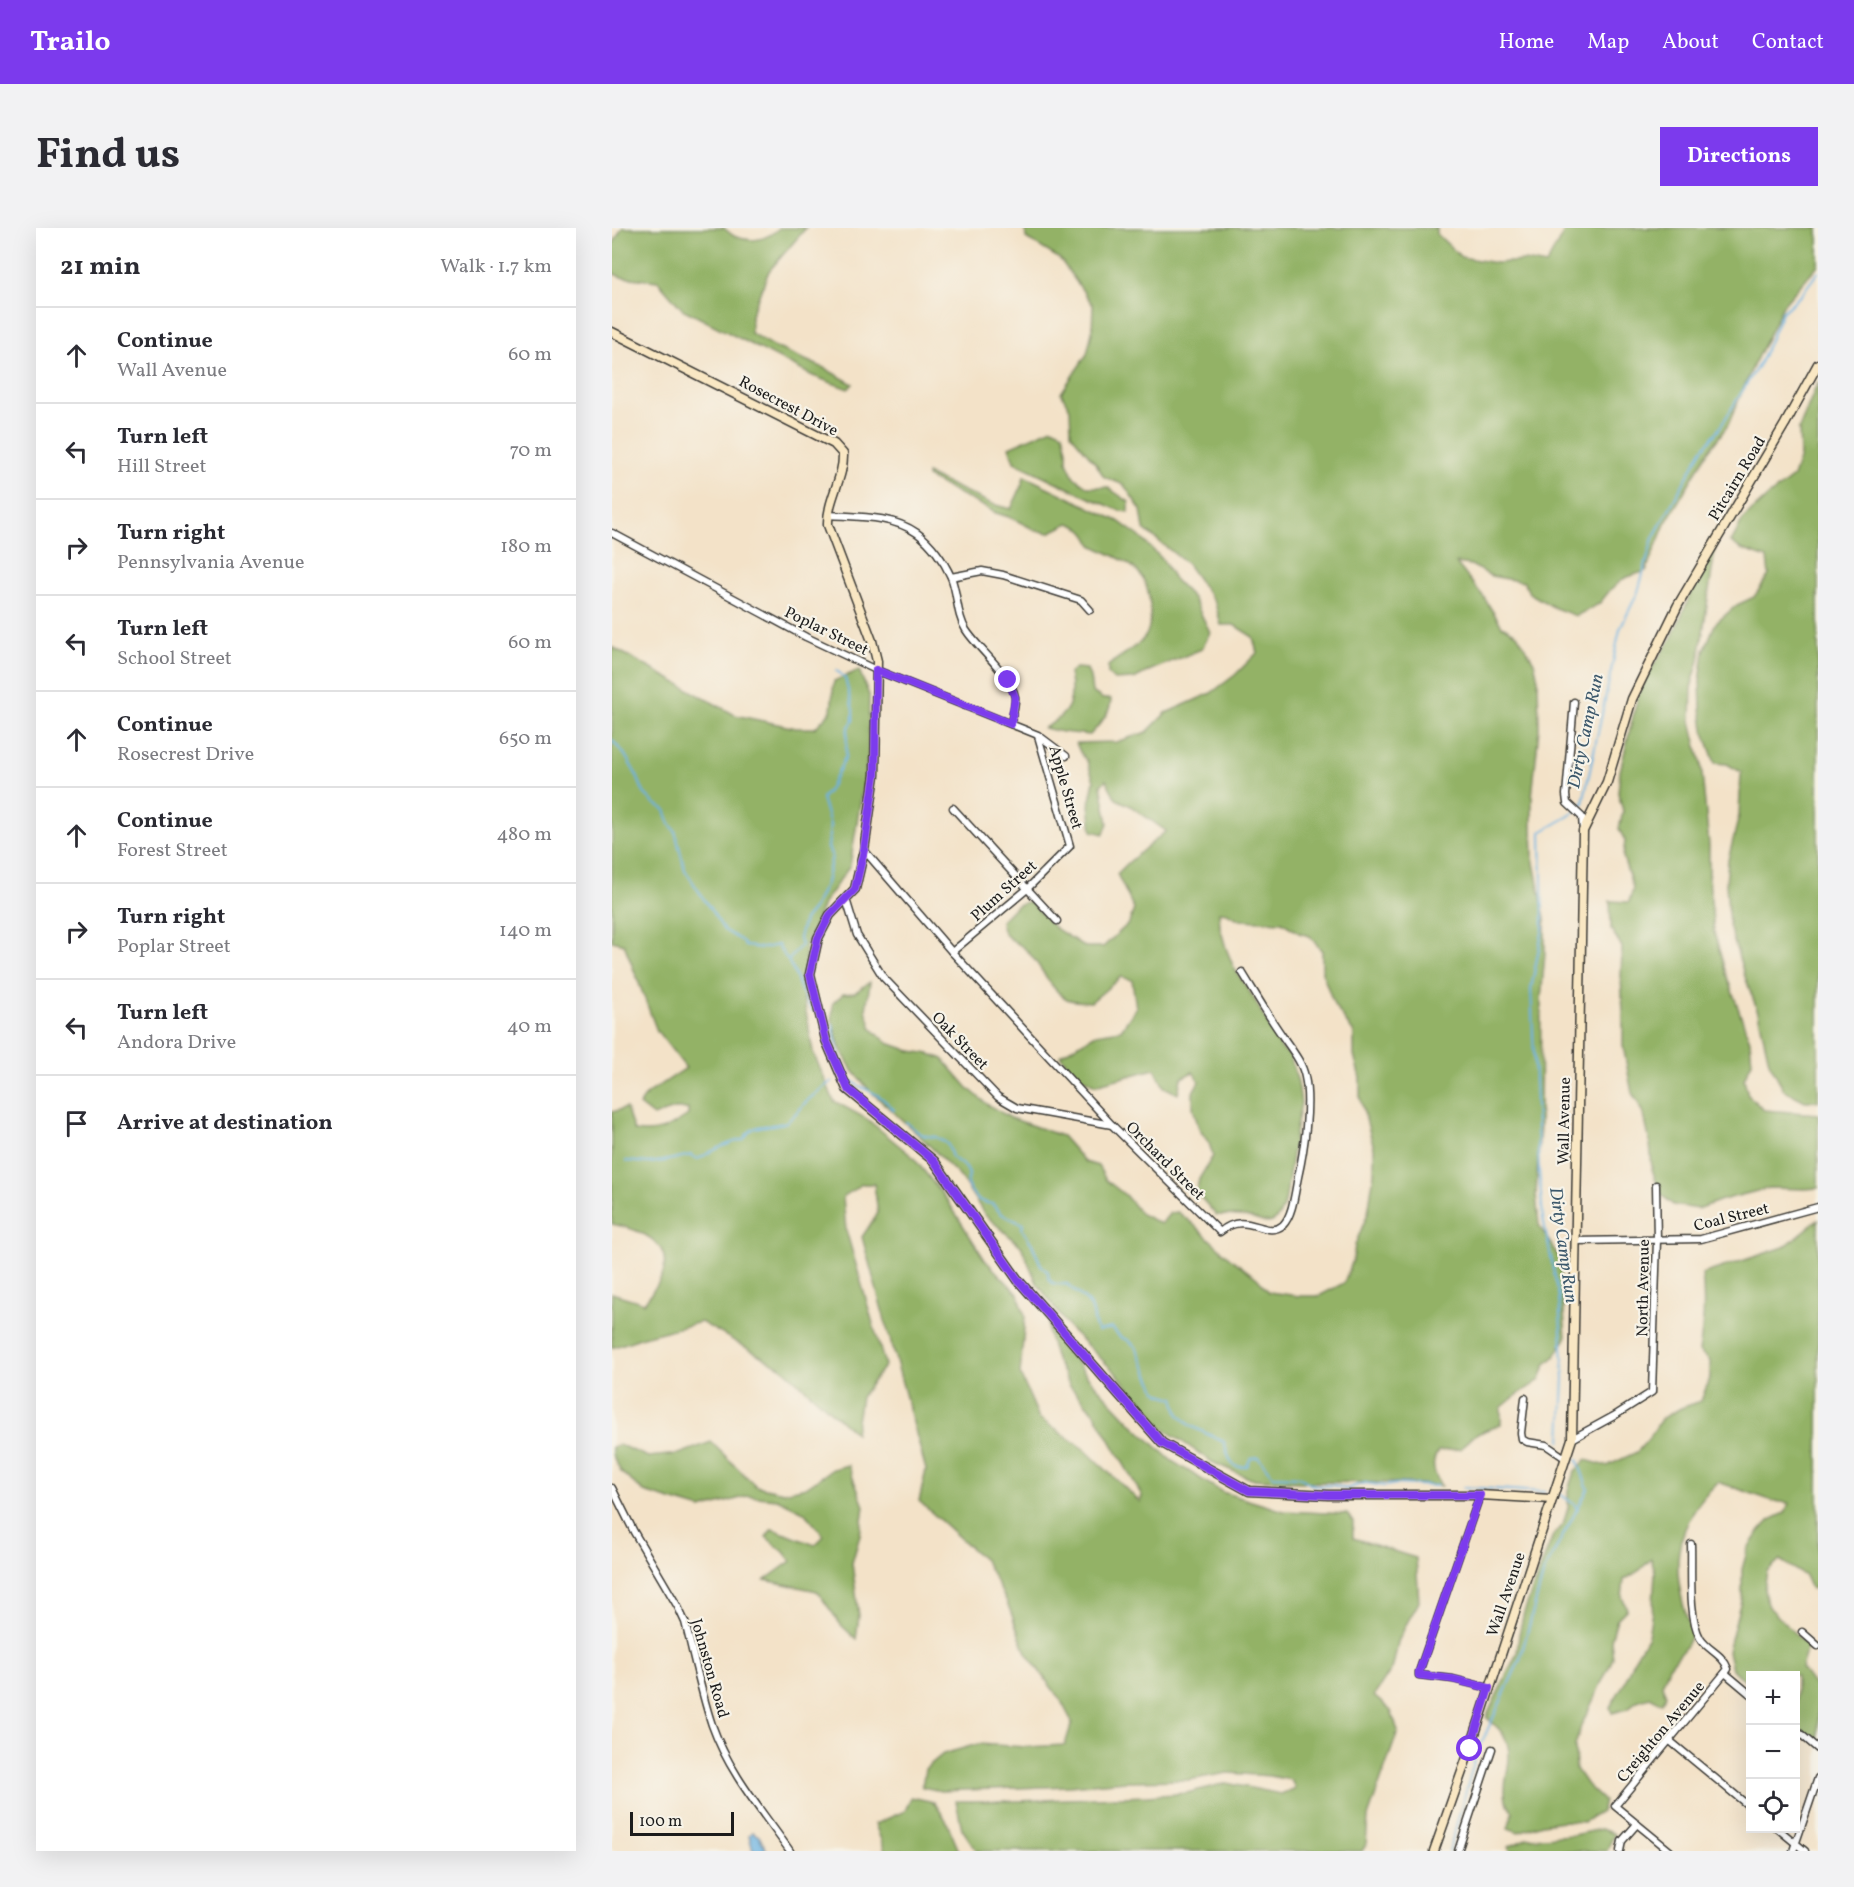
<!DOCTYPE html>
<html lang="en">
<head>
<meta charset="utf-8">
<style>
  :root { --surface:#fff; --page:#f2f2f3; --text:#2b2b33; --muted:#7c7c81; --line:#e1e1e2; --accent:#7c3aed }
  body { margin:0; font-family:Vollkorn,serif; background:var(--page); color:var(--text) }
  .controls { position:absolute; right:18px; bottom:18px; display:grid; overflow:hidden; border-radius:0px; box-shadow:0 6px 24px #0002 }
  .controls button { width:54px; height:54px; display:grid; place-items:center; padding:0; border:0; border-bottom:2px solid var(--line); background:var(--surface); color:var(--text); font:30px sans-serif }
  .scale { position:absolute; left:18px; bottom:15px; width:104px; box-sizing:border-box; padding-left:6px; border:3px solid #1c1c1c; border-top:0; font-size:16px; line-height:21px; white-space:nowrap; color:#1c1c1c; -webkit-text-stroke:4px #f7f3e8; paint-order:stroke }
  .stop { position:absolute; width:18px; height:18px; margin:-14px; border:4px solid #7c3aed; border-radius:50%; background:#fff }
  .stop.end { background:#7c3aed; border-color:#fff; box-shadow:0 2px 6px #0008 }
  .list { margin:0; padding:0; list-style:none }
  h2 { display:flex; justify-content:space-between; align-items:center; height:78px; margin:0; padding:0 24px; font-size:26px }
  h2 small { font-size:20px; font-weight:400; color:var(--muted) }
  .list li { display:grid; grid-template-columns:39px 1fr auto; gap:18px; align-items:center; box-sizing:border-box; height:96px; padding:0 24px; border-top:2px solid var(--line) }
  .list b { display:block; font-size:22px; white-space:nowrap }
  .list p { margin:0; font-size:20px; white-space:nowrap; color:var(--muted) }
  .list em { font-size:20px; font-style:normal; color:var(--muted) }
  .icon { flex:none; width:33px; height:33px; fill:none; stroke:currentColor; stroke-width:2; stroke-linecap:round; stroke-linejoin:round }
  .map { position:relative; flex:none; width:1206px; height:1623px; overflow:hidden; border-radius:0px }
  header { display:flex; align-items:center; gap:36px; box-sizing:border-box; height:84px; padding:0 30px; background:var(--accent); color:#fff }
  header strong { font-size:28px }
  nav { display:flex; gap:33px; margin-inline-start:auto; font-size:21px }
  .intro { display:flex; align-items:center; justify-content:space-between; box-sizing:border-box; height:144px; padding:0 36px }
  h1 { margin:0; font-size:42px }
  .button { padding:15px 27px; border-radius:0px; background:var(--accent); color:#fff; font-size:21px; font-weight:700 }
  main { display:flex; gap:36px; padding:0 36px }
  aside { flex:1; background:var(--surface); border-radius:0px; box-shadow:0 6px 24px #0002 }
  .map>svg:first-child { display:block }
  .forest { fill:#93b266; stroke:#586741; stroke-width:1.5 }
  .water { fill:#6bb2e2; stroke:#44677f; stroke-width:1.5 }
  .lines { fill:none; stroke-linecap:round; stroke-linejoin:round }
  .stream { stroke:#6bb2e2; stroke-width:2 }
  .street-casing { stroke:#3c3a36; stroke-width:9 }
  .secondary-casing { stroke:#3c3a36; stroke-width:11 }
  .street { stroke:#fff; stroke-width:6 }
  .secondary { stroke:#f9e7c3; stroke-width:8 }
  .route { stroke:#7c3aed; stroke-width:8 }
  .labels { text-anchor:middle; stroke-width:4.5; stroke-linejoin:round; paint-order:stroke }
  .street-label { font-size:16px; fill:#1c1c1c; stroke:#f7f3e8 }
  .water-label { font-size:18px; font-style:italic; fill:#3c586b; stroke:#f7f3e8 }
</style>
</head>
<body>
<header>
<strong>Trailo</strong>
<nav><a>Home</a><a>Map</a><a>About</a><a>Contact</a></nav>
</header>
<div class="intro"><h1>Find us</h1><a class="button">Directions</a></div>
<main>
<aside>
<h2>21 min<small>Walk · 1.7 km</small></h2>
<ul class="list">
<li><svg class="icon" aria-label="ahead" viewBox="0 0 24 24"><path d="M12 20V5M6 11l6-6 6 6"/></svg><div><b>Continue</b><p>Wall Avenue</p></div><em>60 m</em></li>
<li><svg class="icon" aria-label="left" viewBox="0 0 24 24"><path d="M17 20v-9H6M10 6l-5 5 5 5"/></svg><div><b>Turn left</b><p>Hill Street</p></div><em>70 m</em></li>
<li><svg class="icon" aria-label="right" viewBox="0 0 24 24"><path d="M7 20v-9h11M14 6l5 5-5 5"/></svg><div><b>Turn right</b><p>Pennsylvania Avenue</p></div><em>180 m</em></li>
<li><svg class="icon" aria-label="left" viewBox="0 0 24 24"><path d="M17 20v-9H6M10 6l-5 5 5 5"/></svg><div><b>Turn left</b><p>School Street</p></div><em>60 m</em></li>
<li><svg class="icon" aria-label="ahead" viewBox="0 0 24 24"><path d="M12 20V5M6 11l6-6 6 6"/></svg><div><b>Continue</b><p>Rosecrest Drive</p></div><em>650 m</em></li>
<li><svg class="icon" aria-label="ahead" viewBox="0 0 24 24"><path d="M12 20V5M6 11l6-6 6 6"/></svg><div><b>Continue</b><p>Forest Street</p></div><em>480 m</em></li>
<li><svg class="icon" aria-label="right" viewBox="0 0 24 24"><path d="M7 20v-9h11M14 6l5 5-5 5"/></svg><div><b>Turn right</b><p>Poplar Street</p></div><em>140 m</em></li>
<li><svg class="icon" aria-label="left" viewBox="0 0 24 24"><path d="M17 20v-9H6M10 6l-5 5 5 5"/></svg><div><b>Turn left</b><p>Andora Drive</p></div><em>40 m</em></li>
<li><svg class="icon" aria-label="arrive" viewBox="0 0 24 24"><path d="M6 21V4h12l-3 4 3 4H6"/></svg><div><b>Arrive at destination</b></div></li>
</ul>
</aside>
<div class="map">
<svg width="1206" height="1623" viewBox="0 0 1206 1623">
  <rect width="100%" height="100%" fill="#f7f3e8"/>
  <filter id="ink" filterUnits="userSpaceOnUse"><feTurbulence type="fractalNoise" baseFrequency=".0167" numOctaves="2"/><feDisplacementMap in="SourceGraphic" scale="12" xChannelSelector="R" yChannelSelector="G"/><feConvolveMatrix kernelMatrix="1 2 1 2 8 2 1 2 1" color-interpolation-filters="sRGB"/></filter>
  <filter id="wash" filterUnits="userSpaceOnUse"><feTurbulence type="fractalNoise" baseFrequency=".008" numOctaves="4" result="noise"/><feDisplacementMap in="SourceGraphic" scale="24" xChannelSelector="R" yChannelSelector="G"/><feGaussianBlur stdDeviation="1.35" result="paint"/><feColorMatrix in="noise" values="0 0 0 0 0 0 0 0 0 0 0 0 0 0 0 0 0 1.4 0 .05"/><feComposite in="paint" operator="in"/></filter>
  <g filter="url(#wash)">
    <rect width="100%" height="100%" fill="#f3e2c8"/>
    <g class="forest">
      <path d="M10,0H112C116,3 120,8 125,9C140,15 156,11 167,0H194L157,43L139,87V105L163,119L212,140L241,156L236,161L201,148L70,81L46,53L9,49L0,45V16L3,13Z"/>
      <path d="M413,0H825V6L849,29L884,35L913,33L934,37L954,0H1206V37L1172,76L1141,138L1116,197L1095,225L1053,296L1034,343L1013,350L999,361L987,376L964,388L943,380L917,365L912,354L879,348L859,337L844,335L871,368L890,398L905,406L922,434L926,451L927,501L920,569V597L921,630L933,690V725L929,772L928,896L924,967L927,997L948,1031L954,1110L943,1128L933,1137L928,1152L901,1170L889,1180V1196L863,1207L848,1221L826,1223C818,1236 822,1245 829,1258L796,1255L687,1254L639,1251L600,1234L546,1197L506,1147L457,1100L425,1055L409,1018L373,987L350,951L313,913L257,862L239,840L228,820L220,792L221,775L231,766L242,765L258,754L254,782L260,801L276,815L299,823L318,826L331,831L356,860L376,877L399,890L450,908L473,934L486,938L494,952L513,967L529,986L549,996L558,985L566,984L580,995L618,1030L645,1050L657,1064L687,1068H707L732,1055L741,1032L743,1017L756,985L762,945V920L748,870V850L742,827V805L722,777L710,744V723L698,708L687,705L670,694L628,692L615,685L607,684L608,699L614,720L622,740L641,769L669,820L678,828L686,855L689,875L684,900L673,975C661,1005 655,993 633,989C623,987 613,987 604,987L584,964L587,951L601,928L597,915L587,901L581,880V864L587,853L581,844L569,850L566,866L552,859L543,841L483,857L464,847L448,827L484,806L509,802L524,780L520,752L509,749L479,774C472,773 461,774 455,771C436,760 429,735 412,720C400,710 391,712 389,693L404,678L417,673L443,700L473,719H491L517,695L522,681L505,646L517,634L554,603L517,577L504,571L494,552L489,557L496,595L492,606L480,603L477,577L482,553L475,533L468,524L464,515L504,514L535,504L554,485L599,465L623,447L645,425L641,409L622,397H609L603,375L575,336L532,301L529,282L512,257L492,249L484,236L459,206L458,181L449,165L475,126L480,104L481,77L448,31L414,10Z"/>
      <polygon points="1206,153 1206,873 1193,873 1172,862 1157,834 1146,784 1132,746 1117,697 1114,655 1116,632 1127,588 1129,544 1115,536 1103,535 1093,507 1089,481 1088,453 1092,423 1103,396 1125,377 1142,369 1157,347 1155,330 1129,321 1119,314 1132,290 1155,269 1181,249 1188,228 1187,201"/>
      <polygon points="440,200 451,205 455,222 455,234 462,249 476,259 495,259 517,274 517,284 509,283 473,268 402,234 397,219"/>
      <path d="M315,246L380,276L399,281C403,271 411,259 412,248L506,293L527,308L551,332L562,351L581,370L598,404L590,421L539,442L522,451L502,452L496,446V438C507,428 522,422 532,410C538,403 539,388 538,379C536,337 512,334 480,317C475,305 469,299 457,295L437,305L423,302L400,290L384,285L315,249Z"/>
      <polygon points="1106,301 1087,432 1080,456 1079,493 1089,535 1097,617 1097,651 1102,704 1114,746 1138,813 1140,834 1132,851 1136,867 1152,882 1206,886 1206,960 1193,961 1157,960 1110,972 1086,981 1061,977 1048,965 1040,941 1038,915 1031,883 1020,865 1011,818 1011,784 1009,750 1010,719 999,701 998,673 1017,674 1021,660 1011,629 1013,613 1007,601 1011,583 1006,565 1008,543 1026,468 1035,447 1059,411 1075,375 1097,313"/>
      <path d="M0,419L123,487L184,500H203L219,483L222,453L247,442L257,467L256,526L238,638L212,674L194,717L191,767L201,824L222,873L255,891L301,929L335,972L373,1032L406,1066L413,1088L408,1146L427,1190L472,1221L528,1274L530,1268L483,1186L458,1158L444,1132L436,1105V1097L476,1149L521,1197L560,1233L610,1264L672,1283L735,1286L741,1293V1310C762,1316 782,1324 804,1330L807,1374L795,1395L786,1414L781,1439L762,1468L779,1483L786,1503L756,1589L754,1617L750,1623H365L350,1601L344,1573H405L535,1568L575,1565L614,1555L669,1566L683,1560L679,1552L658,1548L616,1545L576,1552L514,1553L457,1558L329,1563L310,1559L313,1541L331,1526L366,1516L415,1519L453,1517L460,1494L448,1471L414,1425L395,1374L373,1333L307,1273L314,1242L250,1009L266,985L262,956H250L231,969L234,1002L273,1137L249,1169L243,1205L170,1140L89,1094L31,1109L0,1120V1065L32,1075C38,1067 46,1057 50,1048C63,1014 26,1001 0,996V884L14,880L22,903C45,907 57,900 76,887V881H63L41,888L27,877L35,866L74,840L45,803L12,716L0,713Z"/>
      <path d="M464,440L475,441L478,449L480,464L491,471H499C499,485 487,497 478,507L450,504L432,500C458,486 463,473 457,445Z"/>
      <path d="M1206,992V1359L1199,1361L1193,1348L1168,1332L1155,1343L1152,1361L1155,1377L1188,1411L1196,1416L1189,1440L1200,1455L1206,1458V1516L1184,1497V1448H1138V1456L1129,1450L1120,1441L1116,1423L1130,1368V1341L1136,1320L1147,1304L1158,1292L1173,1285L1177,1275L1161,1273L1106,1254C1058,1301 1058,1344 1080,1405L1074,1418L1057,1439L1050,1457L1054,1467L1049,1475L1038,1469L1025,1473L1015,1481L1000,1485L998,1479L1013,1454L1020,1435L1036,1408L1041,1377L1043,1344L1039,1331L1028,1342L1012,1352L1010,1369L1015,1381L1005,1391L999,1412L1001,1430L969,1498L963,1518L964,1541L975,1557L992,1573L989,1584L972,1594L951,1593L930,1596L907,1604L896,1600L901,1584C899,1581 895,1576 894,1572C889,1553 902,1534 895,1515C892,1504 882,1496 874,1489L905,1425L907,1406L912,1384L941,1307L951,1296L956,1280V1262L962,1244L974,1232L995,1238L1025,1224L1038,1209L1049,1191L1069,1180L1089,1173L1098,1149V1133L1087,1123C1092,1096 1093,1072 1090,1046L1172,1019Z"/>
      <polygon points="99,1214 144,1258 172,1264 194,1259 221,1241 236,1237 252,1278 248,1307 240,1335 247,1388 244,1411 229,1397 205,1363 153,1352 179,1333 172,1324 154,1309 160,1301 203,1317 212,1308 192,1284 165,1271 136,1268 89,1281 32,1264 9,1244 0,1226 0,1219 8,1217 36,1229 67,1226"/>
      <polygon points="299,1569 322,1574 334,1592 347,1623 273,1623 263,1596 293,1583"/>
      <polygon points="989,1601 1002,1606 995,1623 899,1623 896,1619 916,1610 961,1607"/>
    </g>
    <polygon class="water" points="140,1604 147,1608 155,1623 141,1623 137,1607"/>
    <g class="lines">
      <g class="stream">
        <path d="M0,512L13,527L25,548L32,565L42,575L53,582L58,596L63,603L73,642L112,702L130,713L133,718L151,720L166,717C170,726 175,729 179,738C187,753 189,769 201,783"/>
        <polyline points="177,732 189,717 187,710 192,692 201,681 214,655 220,628 216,620 218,597 210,570 217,562 234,528 235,506 236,500 241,493 241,482 233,450 224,442"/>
        <path d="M221,797C223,811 229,842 239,852C247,860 259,862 268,869C273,872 278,878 282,882"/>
        <path d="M294,894L307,905L314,908L324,909L333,914L336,917L340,929L354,940L357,946L355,957C364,971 364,973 380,976L390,986L411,996L410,1001L420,1016L429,1037L436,1044C436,1057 444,1057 455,1056C464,1066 478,1071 481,1085C483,1092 481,1096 486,1103L500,1100L508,1109L516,1112L524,1119L544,1162L549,1166L562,1170L567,1187L579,1198L612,1214C617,1227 616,1243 635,1238L639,1230L646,1229L661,1248L688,1249L698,1256L708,1258L721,1257L734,1261L753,1255L773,1258L784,1256L825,1258"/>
        <path d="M14,933L37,935L52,933L79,927L86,931C99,923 116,915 132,911C142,892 158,901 174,894C182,890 187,880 194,874C202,866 211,860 220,853"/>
        <polyline points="949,1213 952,1150 947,1069 931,990 927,942 919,761 931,700 929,604 957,588 971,575 1008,401 1026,364 1041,310 1090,222 1107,201 1149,133 1170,84 1189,67 1206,44"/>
        <polyline points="851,1259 933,1264"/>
        <polyline points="948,1266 963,1277 965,1281"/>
        <polyline points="837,1623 864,1527 908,1431 932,1343 976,1261 965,1231"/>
      </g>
    </g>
  </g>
  <g filter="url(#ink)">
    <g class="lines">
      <defs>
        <g id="street">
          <path d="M216,287C245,289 280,287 305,305C319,315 332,333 339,349C346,366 344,386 354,402C366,421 400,448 403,469C404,476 400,488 399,496"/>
          <polyline points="0,305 194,409 264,442 426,507 454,528"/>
          <polyline points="339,349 370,343 391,347 469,372 478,382"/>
          <polyline points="962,474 954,567 955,575 970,589 971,603"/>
          <polyline points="341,580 445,693"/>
          <path d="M252,622L340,724L500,897L608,1004C634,981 654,1012 671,997C681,987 683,963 686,949C692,923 699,875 693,849C690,833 678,820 669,806C655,786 643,765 630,744"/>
          <polyline points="234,671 245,707 271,749 386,869 405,880 500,897"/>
          <polyline points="340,724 414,662 458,618 426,508"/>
          <polyline points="964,1013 1089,1011 1206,979"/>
          <polyline points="913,1170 909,1205 910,1211 915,1214 934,1217 953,1230"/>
          <polyline points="960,1211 1002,1188 1040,1164 1045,1012 1044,957"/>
          <path d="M0,1260L22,1304L66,1379L73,1394C82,1429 89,1464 100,1497C117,1545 150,1583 178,1623"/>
          <polyline points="868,1267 807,1444 807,1447 841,1451 877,1460"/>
          <polyline points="1190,1404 1206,1418"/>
          <polyline points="1113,1445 1138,1466"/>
          <polyline points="1184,1502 1206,1521"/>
          <polyline points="1058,1513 1138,1579"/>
          <polyline points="1165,1600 1193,1623"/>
          <polyline points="846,1623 880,1521"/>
          <polyline points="1008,1623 1010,1613 1025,1596"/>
          <path d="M1058,1623L1003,1578L1116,1441C1111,1426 1095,1422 1088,1410C1076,1388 1080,1342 1079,1316"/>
          <polyline points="1181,1623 1206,1550"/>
        </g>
        <g id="secondary">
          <path d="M0,104L222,216L231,226C232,250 215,272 216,297L260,413L265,433L263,547L252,622L243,661L218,687L206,710L198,746L214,812L235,861L322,933L406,1052L550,1215L637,1263L716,1267H868L940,1271"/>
          <polyline points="822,1623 858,1521 960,1211 971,603 995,554 1020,471 1066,377 1173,196 1206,136"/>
        </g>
      </defs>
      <use href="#street" class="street-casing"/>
      <use href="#secondary" class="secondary-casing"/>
      <use href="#street" class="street"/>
      <use href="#secondary" class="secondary"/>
    </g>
  </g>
  <g class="lines" filter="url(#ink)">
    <polyline class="route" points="396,452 403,469 399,496 264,442 263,547 252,622 243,661 218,687 206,710 198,746 214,812 236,861 322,933 406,1052 550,1215 637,1263 716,1267 868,1267 807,1444 807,1447 840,1451 877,1460 858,1521"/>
  </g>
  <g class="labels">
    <g class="street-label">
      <text transform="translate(177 177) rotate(28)" y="6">Rosecrest Drive</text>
      <text transform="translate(1124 250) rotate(-59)" y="6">Pitcairn Road</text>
      <text transform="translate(215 402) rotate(26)" y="6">Poplar Street</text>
      <text transform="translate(455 559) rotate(74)" y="6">Apple Street</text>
      <text transform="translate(391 662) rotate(-42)" y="6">Plum Street</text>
      <text transform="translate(349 812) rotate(46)" y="6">Oak Street</text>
      <text transform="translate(951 893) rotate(-89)" y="6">Wall Avenue</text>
      <text transform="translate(554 932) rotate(45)" y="6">Orchard Street</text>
      <text transform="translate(1119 988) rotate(-14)" y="6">Coal Street</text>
      <text transform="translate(1030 1060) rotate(-89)" y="6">North Avenue</text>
      <text transform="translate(893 1366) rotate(-71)" y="6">Wall Avenue</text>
      <text transform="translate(99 1440) rotate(74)" y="6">Johnston Road</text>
      <text transform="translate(1048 1503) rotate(-50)" y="6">Creighton Avenue</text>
    </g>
    <g class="water-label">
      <text transform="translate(973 503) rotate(-78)" y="6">Dirty Camp Run</text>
      <text transform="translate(952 1017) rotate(82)" y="6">Dirty Camp Run</text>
    </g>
  </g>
</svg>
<div class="controls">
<button>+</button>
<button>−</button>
<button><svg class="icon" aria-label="locate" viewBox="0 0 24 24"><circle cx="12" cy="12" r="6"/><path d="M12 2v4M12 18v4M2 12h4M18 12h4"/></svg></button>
</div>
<div class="scale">100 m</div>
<div class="stop" style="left:858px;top:1521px"></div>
<div class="stop end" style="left:396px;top:452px"></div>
</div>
</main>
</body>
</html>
